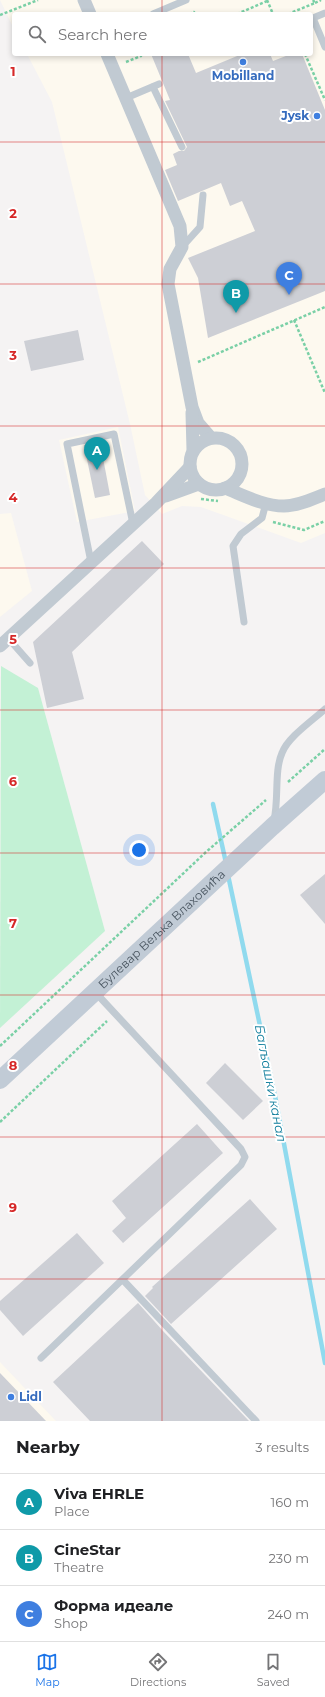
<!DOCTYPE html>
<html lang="en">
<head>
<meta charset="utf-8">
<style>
  :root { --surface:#fff; --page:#f6f6f6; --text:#202124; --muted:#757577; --line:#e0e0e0; --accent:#1a73e8 }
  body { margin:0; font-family:Montserrat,sans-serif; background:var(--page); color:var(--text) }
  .you { position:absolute; left:139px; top:850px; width:14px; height:14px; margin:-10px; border:3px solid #fff; border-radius:50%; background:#1a73e8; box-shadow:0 0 0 6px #1a73e833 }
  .badge { display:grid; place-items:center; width:26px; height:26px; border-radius:50%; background:var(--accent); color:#fff; font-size:13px; font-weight:700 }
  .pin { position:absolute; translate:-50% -33px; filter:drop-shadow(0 1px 2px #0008) }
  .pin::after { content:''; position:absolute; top:21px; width:14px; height:12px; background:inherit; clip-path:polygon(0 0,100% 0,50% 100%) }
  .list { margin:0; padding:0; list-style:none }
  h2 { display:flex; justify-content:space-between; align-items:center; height:52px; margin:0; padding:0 16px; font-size:17px }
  h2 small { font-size:13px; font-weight:400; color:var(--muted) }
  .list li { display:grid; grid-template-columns:26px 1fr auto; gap:12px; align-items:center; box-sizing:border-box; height:56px; padding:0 16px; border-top:1px solid var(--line) }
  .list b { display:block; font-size:15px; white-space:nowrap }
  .list p { margin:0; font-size:13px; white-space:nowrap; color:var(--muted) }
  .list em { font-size:13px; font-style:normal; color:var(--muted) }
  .icon { flex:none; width:22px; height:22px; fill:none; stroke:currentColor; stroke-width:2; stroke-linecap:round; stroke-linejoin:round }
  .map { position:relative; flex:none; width:325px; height:1421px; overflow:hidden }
  .search { position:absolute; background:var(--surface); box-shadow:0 2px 6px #0003; left:12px; right:12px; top:12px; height:44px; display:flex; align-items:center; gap:10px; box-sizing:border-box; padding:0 14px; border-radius:4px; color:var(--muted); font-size:15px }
  .sheet { height:220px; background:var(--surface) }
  nav { display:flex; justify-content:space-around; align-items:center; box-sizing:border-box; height:56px; border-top:1px solid var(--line); background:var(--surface); font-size:11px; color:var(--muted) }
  nav a { display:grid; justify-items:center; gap:2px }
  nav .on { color:var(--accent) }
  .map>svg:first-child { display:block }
  .commercial { fill:#fdf9ef }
  .green { fill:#c3f1d5 }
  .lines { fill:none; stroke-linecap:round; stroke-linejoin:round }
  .stream { stroke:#90daee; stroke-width:4.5 }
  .building { fill:#cdcfd5 }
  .path { stroke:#7ad0a6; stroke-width:2.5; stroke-dasharray:3 2; stroke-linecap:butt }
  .lane { stroke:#c1cad2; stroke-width:7 }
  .street { stroke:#c1cad2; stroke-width:13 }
  .secondary { stroke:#c1cbd6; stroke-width:18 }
  .grid { fill:none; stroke:#d62828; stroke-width:1; stroke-opacity:0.55 }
  .shop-dot { fill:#3f7fe0; stroke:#fff; stroke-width:1.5 }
  .labels { text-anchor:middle; stroke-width:4; stroke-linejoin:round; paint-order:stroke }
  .shop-label { font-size:12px; font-weight:bold; fill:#366cbe; stroke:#fff }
  .street-label { font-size:12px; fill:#4a5661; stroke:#fff }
  .water-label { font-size:13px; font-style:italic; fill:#0c7c9b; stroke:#fff }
  .grid-label { font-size:13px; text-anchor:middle; font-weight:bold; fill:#d62828; stroke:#fff; stroke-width:4; stroke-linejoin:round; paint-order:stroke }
</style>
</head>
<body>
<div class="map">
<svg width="325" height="1421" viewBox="0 0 325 1421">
  <rect width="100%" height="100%" fill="#f5f3f3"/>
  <g class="commercial">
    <polygon points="0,0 325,0 325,533 301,543 201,507 182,506 162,514 145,495 130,424 52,102 27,54 311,54 311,14 14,14 14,29"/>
    <polygon points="118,427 135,511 77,522 59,440"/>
    <polygon points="11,513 32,591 0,617 0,514"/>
    <polygon points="0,1362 56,1421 0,1421"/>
  </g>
  <polygon class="green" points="1,666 38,688 105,931 0,1028"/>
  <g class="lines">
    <g class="stream">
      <polyline points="213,804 226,863"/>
      <polyline points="228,875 276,1101 325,1363"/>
    </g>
  </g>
  <g class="building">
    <polygon points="151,54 188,54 196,73 242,54 270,54 273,61 291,54 302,54 325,110 325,291 208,338 198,278 188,258 255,231 242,201 230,206 221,183 178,201 165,170 177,165 173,154 179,151 184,151 187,147 165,101 170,100"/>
    <polygon points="78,330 84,360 31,371 24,341"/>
    <polygon points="100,442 110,495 95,498 84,445"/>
    <polygon points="142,541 164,564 72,652 84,699 47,708 33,642"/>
    <polygon points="325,874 325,924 300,895"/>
    <polygon points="225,1063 263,1101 243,1120 206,1083"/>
    <polygon points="197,1124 223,1153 123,1243 112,1231 126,1218 112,1201"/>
    <polygon points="250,1199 277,1229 171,1324 145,1296 153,1288 152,1287"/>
    <polygon points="77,1233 104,1263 23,1336 0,1310 0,1301"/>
    <polygon points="138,1303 163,1331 249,1421 90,1421 53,1382"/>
    <polygon points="0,1373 46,1421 0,1421"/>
  </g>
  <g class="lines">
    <g class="path">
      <polyline points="267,0 273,14"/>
      <polyline points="315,3 321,0"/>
      <polyline points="189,14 194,12 195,14"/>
      <polyline points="237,14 267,1"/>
      <polyline points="288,14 315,3 313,0"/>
      <polyline points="0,15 38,0"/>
      <polyline points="305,54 325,100"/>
      <polyline points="126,62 141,56 140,54"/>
      <polyline points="294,320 325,393"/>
      <polyline points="198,362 325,307"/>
      <polyline points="201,499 218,501"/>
      <polyline points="273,522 304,530 325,521"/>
      <polyline points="288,782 325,749"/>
      <polyline points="0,1046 206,852 266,800"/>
      <polyline points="0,1122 107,1021"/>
    </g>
    <g class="lane">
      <polyline points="325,13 313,18 325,47"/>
      <polyline points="153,14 186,0"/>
      <polyline points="153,87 182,147"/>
      <polyline points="126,98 159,84"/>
      <polyline points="182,247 200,227 203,195"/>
      <polyline points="91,562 67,444 114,434 133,524"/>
      <polyline points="244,622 233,546 241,534 262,518 266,503"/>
      <polyline points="8,638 30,663"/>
      <path d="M274,820C279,799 274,771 282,753C288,737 312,721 325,709"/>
      <polyline points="123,1280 256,1421"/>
      <polyline points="41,1358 241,1165 245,1157 241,1149 95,992"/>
    </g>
    <g class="street">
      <polyline points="84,0 90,14"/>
      <polyline points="107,54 180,226 182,247 170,269 168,284 192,407 198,423 211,438"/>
      <polyline points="192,413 193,450"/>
      <circle cx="216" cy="464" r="26"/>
      <path d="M225,488C243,495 263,506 284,506C298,506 312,499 325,494"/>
      <polyline points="166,496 199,484"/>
      <polyline points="0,646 156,503 190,467"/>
    </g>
    <path class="secondary" id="s1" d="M0,1080L272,827L325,780"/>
  </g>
  <path class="grid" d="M162,0V14M162,54V1421M0,142H325M0,284H325M0,426H325M0,568H325M0,710H325M0,853H325M0,995H325M0,1137H325M0,1279H325"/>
  <g class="shop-dot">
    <circle cx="243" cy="62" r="4"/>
    <circle cx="317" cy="116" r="4"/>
    <circle cx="11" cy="1397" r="4"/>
  </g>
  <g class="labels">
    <g class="shop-label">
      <text x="243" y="80">Mobilland</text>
      <text x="309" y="120" text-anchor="end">Jysk</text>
      <text x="19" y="1401" text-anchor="start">Lidl</text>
    </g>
    <g class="street-label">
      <text dy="4" stroke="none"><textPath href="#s1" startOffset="221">Булевар Вељка Влаховића</textPath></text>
    </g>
    <g class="water-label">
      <text transform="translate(271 1083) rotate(79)" y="5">Багљашки канал</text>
    </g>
  </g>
  <g class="grid-label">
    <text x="13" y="76">1</text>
    <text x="13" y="218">2</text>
    <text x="13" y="360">3</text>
    <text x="13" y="502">4</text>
    <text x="13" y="644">5</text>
    <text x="13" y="786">6</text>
    <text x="13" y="928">7</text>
    <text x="13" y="1070">8</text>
    <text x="13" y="1212">9</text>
  </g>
</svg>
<div class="you"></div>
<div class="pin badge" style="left:97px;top:470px;background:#0f9aa8">A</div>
<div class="pin badge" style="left:236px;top:313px;background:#0f9aa8">B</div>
<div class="pin badge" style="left:289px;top:295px;background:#3f7fe0">C</div>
<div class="search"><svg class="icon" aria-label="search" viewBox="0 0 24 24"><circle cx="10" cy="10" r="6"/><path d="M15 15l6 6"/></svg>Search here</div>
</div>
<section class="sheet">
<h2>Nearby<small>3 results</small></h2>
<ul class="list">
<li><span class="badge" style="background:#0f9aa8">A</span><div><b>Viva EHRLE</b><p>Place</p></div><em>160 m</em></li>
<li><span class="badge" style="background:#0f9aa8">B</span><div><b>CineStar</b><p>Theatre</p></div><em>230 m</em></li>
<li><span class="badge" style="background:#3f7fe0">C</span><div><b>Форма идеале</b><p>Shop</p></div><em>240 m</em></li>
</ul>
</section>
<nav>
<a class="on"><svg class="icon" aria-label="map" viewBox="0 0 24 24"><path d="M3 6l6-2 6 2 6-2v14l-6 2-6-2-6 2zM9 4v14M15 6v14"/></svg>Map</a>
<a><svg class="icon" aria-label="directions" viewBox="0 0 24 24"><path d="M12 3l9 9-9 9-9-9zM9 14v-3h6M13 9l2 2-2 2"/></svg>Directions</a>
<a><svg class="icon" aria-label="saved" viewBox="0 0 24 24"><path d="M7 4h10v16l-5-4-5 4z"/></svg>Saved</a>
</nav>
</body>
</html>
